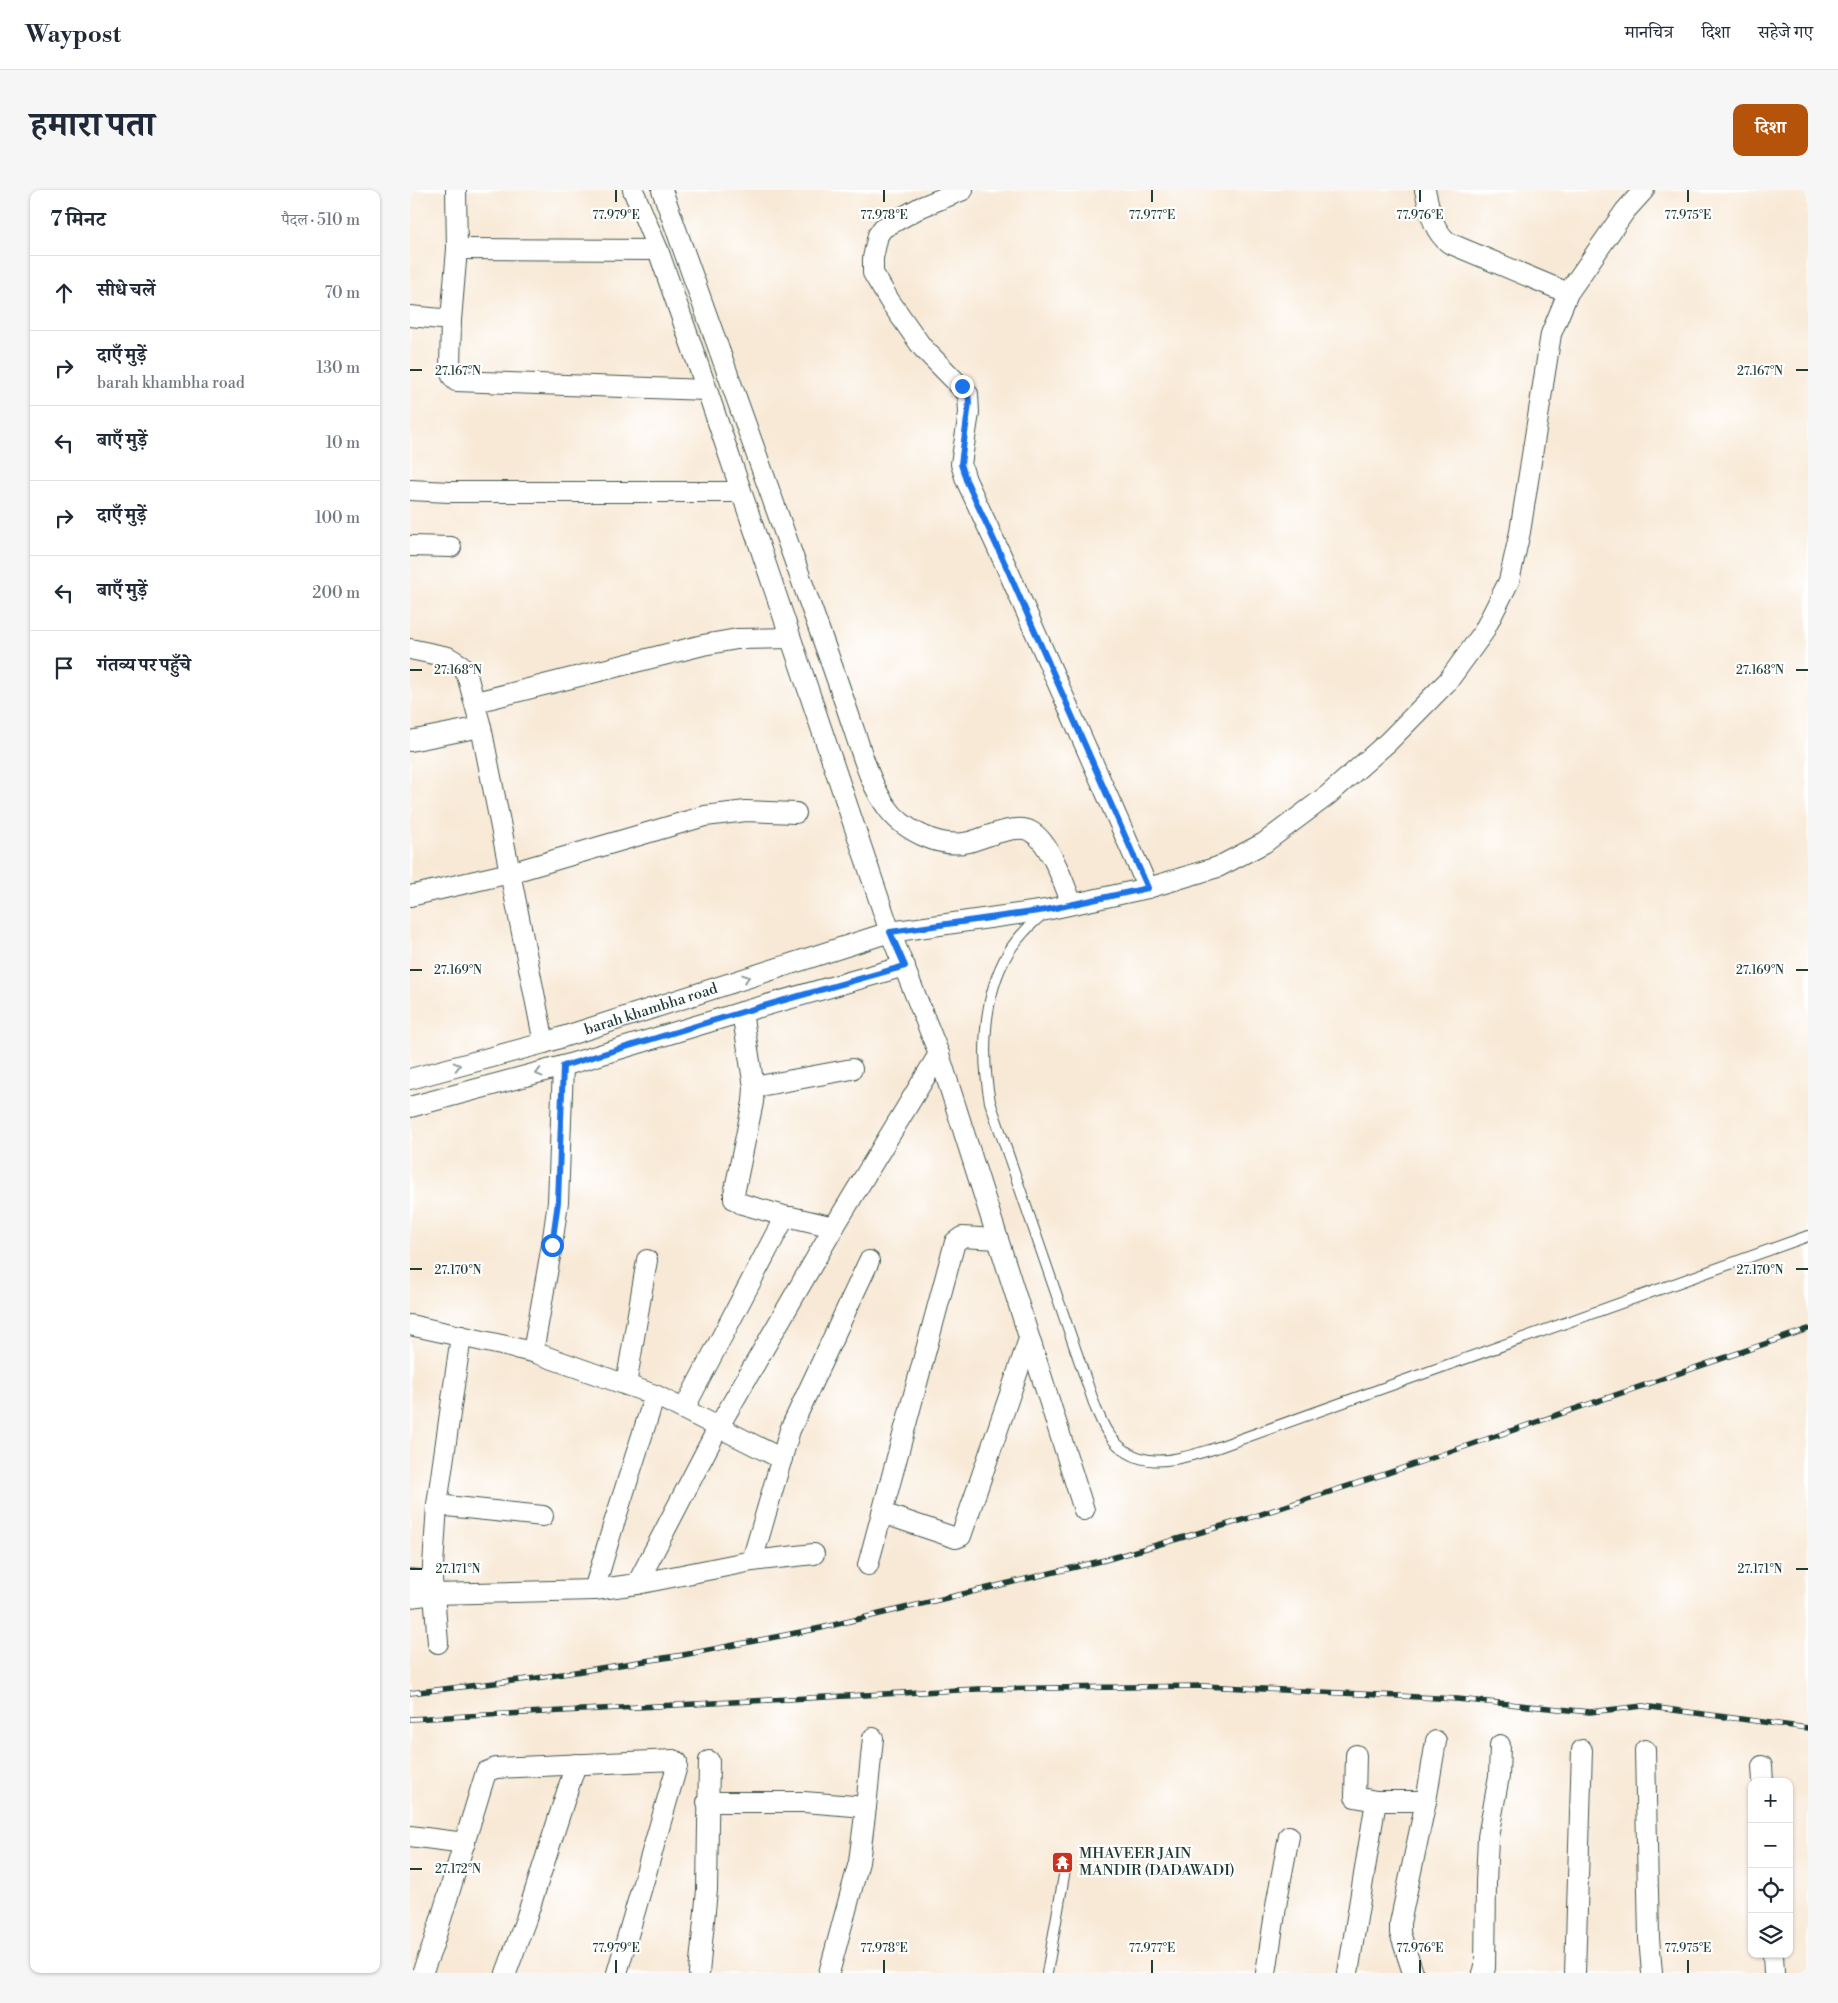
<!DOCTYPE html>
<html lang="hi">
<head>
<meta charset="utf-8">
<style>
  :root { --surface:#fff; --page:#f6f6f7; --text:#1f2937; --muted:#747a83; --line:#e0e1e3; --accent:#b45309 }
  body { margin:0; font-family:"Libre Bodoni","Noto Serif Devanagari",serif; background:var(--page); color:var(--text) }
  .controls { position:absolute; right:15px; bottom:15px; display:grid; overflow:hidden; border-radius:10px; box-shadow:0 1px 4px #0004 }
  .controls button { width:45px; height:45px; display:grid; place-items:center; padding:0; border:0; border-bottom:1px solid var(--line); background:var(--surface); color:var(--text); font:25px sans-serif }
  .stop { position:absolute; width:15px; height:15px; margin:-11px; border:4px solid #1a73e8; border-radius:50%; background:#fff }
  .stop.end { background:#1a73e8; border-color:#fff; box-shadow:0 1px 5px #0008 }
  .list { margin:0; padding:0; list-style:none }
  h2 { display:flex; justify-content:space-between; align-items:center; height:65px; margin:0; padding:0 20px; font-size:21px }
  h2 small { font-size:16px; font-weight:400; color:var(--muted) }
  .list li { display:grid; grid-template-columns:32px 1fr auto; gap:15px; align-items:center; box-sizing:border-box; height:75px; padding:0 20px; border-top:1px solid var(--line) }
  .list b { display:block; font-size:19px; white-space:nowrap }
  .list p { margin:0; font-size:16px; white-space:nowrap; color:var(--muted) }
  .list em { font-size:16px; font-style:normal; color:var(--muted) }
  .icon { flex:none; width:28px; height:28px; fill:none; stroke:currentColor; stroke-width:2; stroke-linecap:round; stroke-linejoin:round }
  .map { position:relative; flex:none; width:1398px; height:1783px; overflow:hidden; border-radius:10px }
  header { display:flex; align-items:center; gap:30px; box-sizing:border-box; height:70px; padding:0 25px; background:var(--surface); border-bottom:1px solid var(--line) }
  header strong { font-size:24px }
  nav { display:flex; gap:28px; margin-inline-start:auto; font-size:18px }
  .intro { display:flex; align-items:center; justify-content:space-between; box-sizing:border-box; height:120px; padding:0 30px }
  h1 { margin:0; font-size:35px }
  .button { padding:12px 22px; border-radius:10px; background:var(--accent); color:#fff; font-size:18px; font-weight:700 }
  main { display:flex; gap:30px; padding:0 30px }
  aside { flex:1; background:var(--surface); border-radius:10px; box-shadow:0 1px 4px #0004 }
  .map>svg:first-child { display:block }
  .lines { fill:none; stroke-linecap:round; stroke-linejoin:round }
  .service-casing { stroke:#40574c; stroke-width:12 }
  .minor-casing { stroke:#40574c; stroke-width:22 }
  .service { stroke:#fff; stroke-width:10 }
  .minor { stroke:#fff; stroke-width:20 }
  .rail-casing { stroke:#1f3d34; stroke-width:5.5 }
  .rail { stroke:#fff; stroke-width:4; stroke-dasharray:11; stroke-linecap:butt }
  .oneway { stroke:#8f9e9a }
  .route { stroke:#1a73e8; stroke-width:6 }
  .ticks { fill:none; stroke:#1f3d34; stroke-width:2 }
  .labels { text-anchor:middle; stroke-width:4.5; stroke-linejoin:round; paint-order:stroke }
  .street-label { font-size:15px; fill:#1f3d34; stroke:#fff }
  .poi-label { font-size:15px; fill:#1f3d34; stroke:#fff; text-anchor:start }
  .ticks-label { font-size:12px; text-anchor:middle; fill:#1f3d34; stroke:#fff; stroke-width:4.5; stroke-linejoin:round; paint-order:stroke }
</style>
</head>
<body>
<header>
<strong>Waypost</strong>
<nav><a>मानचित्र</a><a>दिशा</a><a>सहेजे गए</a></nav>
</header>
<div class="intro"><h1>हमारा पता</h1><a class="button">दिशा</a></div>
<main>
<aside>
<h2>7 मिनट<small>पैदल · 510 m</small></h2>
<ul class="list">
<li><svg class="icon" aria-label="ahead" viewBox="0 0 24 24"><path d="M12 20V5M6 11l6-6 6 6"/></svg><div><b>सीधे चलें</b></div><em>70 m</em></li>
<li><svg class="icon" aria-label="right" viewBox="0 0 24 24"><path d="M7 20v-9h11M14 6l5 5-5 5"/></svg><div><b>दाएँ मुड़ें</b><p>barah khambha road</p></div><em>130 m</em></li>
<li><svg class="icon" aria-label="left" viewBox="0 0 24 24"><path d="M17 20v-9H6M10 6l-5 5 5 5"/></svg><div><b>बाएँ मुड़ें</b></div><em>10 m</em></li>
<li><svg class="icon" aria-label="right" viewBox="0 0 24 24"><path d="M7 20v-9h11M14 6l5 5-5 5"/></svg><div><b>दाएँ मुड़ें</b></div><em>100 m</em></li>
<li><svg class="icon" aria-label="left" viewBox="0 0 24 24"><path d="M17 20v-9H6M10 6l-5 5 5 5"/></svg><div><b>बाएँ मुड़ें</b></div><em>200 m</em></li>
<li><svg class="icon" aria-label="arrive" viewBox="0 0 24 24"><path d="M6 21V4h12l-3 4 3 4H6"/></svg><div><b>गंतव्य पर पहुँचे</b></div></li>
</ul>
</aside>
<div class="map">
<svg width="1398" height="1783" viewBox="0 0 1398 1783">
  <rect width="100%" height="100%" fill="#fff"/>
  <filter id="ink" filterUnits="userSpaceOnUse"><feTurbulence type="fractalNoise" baseFrequency=".02" numOctaves="2"/><feDisplacementMap in="SourceGraphic" scale="10" xChannelSelector="R" yChannelSelector="G"/><feConvolveMatrix kernelMatrix="1 2 1 2 8 2 1 2 1" color-interpolation-filters="sRGB"/></filter>
  <filter id="wash" filterUnits="userSpaceOnUse"><feTurbulence type="fractalNoise" baseFrequency=".0096" numOctaves="4" result="noise"/><feDisplacementMap in="SourceGraphic" scale="20" xChannelSelector="R" yChannelSelector="G"/><feGaussianBlur stdDeviation="1.12" result="paint"/><feColorMatrix in="noise" values="0 0 0 0 0 0 0 0 0 0 0 0 0 0 0 0 0 1.4 0 .05"/><feComposite in="paint" operator="in"/></filter>
  <g filter="url(#wash)">
    <rect width="100%" height="100%" fill="#f8e9d6"/>
  </g>
  <g filter="url(#ink)">
    <g class="lines">
      <defs>
        <g id="service">
          <path d="M634,723C621,734 607,748 598,763C573,806 571,864 580,912L686,1219C690,1227 693,1236 698,1243C726,1284 765,1270 803,1259L1398,1046"/>
          <polyline points="637,1783 656,1674"/>
        </g>
        <g id="minor">
          <polyline points="223,0 248,60 297,200 480,742 529,864 674,1320"/>
          <path d="M252,0C306,152 360,304 415,456C426,486 436,516 446,546C454,570 461,595 476,616C492,640 530,659 559,652C574,648 606,633 620,641C640,651 654,694 662,714"/>
          <polyline points="553,0 511,17 473,38 468,45 463,68 463,83 479,110 512,157 558,204 559,223 551,274 556,290 596,376 738,698"/>
          <path d="M1015,0C1020,20 1022,40 1039,53L1158,103"/>
          <polyline points="47,59 248,60"/>
          <polyline points="0,126 41,130 47,59 46,0"/>
          <polyline points="41,130 40,179 42,186 46,191 297,200"/>
          <polyline points="0,300 39,302 331,302"/>
          <polyline points="0,356 41,357"/>
          <polyline points="0,459 38,467 51,475 57,485 71,537 134,853"/>
          <polyline points="66,512 293,455 327,449 380,448"/>
          <polyline points="0,551 71,537"/>
          <polyline points="0,706 100,683 295,626 336,621 386,623"/>
          <polyline points="332,822 344,897 343,912 324,1004 324,1009 332,1014 378,1027"/>
          <path id="s1" d="M0,889L134,853L480,742L636,720L738,698L808,677L854,653L918,605L978,552L1038,491L1073,443L1099,391L1110,342L1141,144L1158,103L1215,21L1234,0"/>
          <polyline points="344,897 442,879"/>
          <polyline points="0,917 153,876 332,822 495,776"/>
          <polyline points="459,1071 380,1240 342,1371 227,1394 309,1236 424,1037 529,864"/>
          <polyline points="0,1135 123,1162 245,1205 204,1333 184,1400"/>
          <polyline points="51,1146 27,1315 22,1391 24,1404 184,1400 227,1394"/>
          <polyline points="123,1162 142,1055 148,1012 153,876"/>
          <polyline points="216,1195 237,1070"/>
          <polyline points="245,1205 372,1269"/>
          <polyline points="274,1219 372,1032 381,1027 424,1037"/>
          <polyline points="27,1315 133,1326"/>
          <polyline points="472,1323 546,1348 551,1346 619,1149"/>
          <polyline points="342,1371 404,1364"/>
          <polyline points="458,1375 545,1052 552,1047 588,1049"/>
          <polyline points="0,1389 22,1391"/>
          <polyline points="0,1407 24,1404 28,1453"/>
          <polyline points="1235,1560 1239,1748 1242,1783"/>
          <polyline points="946,1565 945,1607 966,1611 1016,1611"/>
          <polyline points="1352,1576 1353,1592"/>
          <polyline points="297,1612 394,1612 456,1617 449,1672 419,1783"/>
          <polyline points="456,1617 463,1548"/>
          <polyline points="0,1646 55,1653"/>
          <polyline points="1363,1764 1364,1783"/>
          <polyline points="12,1783 22,1758 76,1582 86,1578 264,1570 267,1572 267,1576 207,1783"/>
          <polyline points="96,1783 116,1729 166,1574"/>
          <polyline points="289,1783 297,1700 299,1571"/>
          <polyline points="856,1783 867,1710 879,1646"/>
          <polyline points="938,1783 966,1611"/>
          <polyline points="1003,1783 990,1743 990,1733 1016,1611 1026,1551"/>
          <polyline points="1073,1783 1075,1778 1076,1693 1078,1647 1089,1586 1090,1555"/>
          <polyline points="1165,1783 1172,1560"/>
        </g>
      </defs>
      <use href="#service" class="service-casing"/>
      <use href="#minor" class="minor-casing"/>
      <use href="#service" class="service"/>
      <use href="#minor" class="minor"/>
      <defs>
        <g id="rail">
          <polyline points="0,1503 127,1488 273,1465 411,1438 695,1370 836,1329 978,1283 1398,1139"/>
          <polyline points="0,1529 568,1499 794,1496 1047,1509 1180,1522 1233,1516 1398,1538"/>
        </g>
      </defs>
      <use href="#rail" class="rail-casing"/>
      <use href="#rail" class="rail"/>
    </g>
    <defs><path id="oneway-chevron" d="M-2-3.5L2.5 0L-2 3.5" fill="none" stroke-width="1.6" stroke-linecap="round" stroke-linejoin="round" transform="scale(1.25)"/></defs>
    <g class="oneway">
      <use href="#oneway-chevron" transform="translate(336 788) rotate(-18)"/>
      <use href="#oneway-chevron" transform="translate(47 876) rotate(-15)"/>
      <use href="#oneway-chevron" transform="translate(129 883) rotate(165)"/>
    </g>
  </g>
  <g class="lines" filter="url(#ink)">
    <polyline class="route" points="142,1055 148,1012 153,876 332,822 495,776 480,742 636,720 738,698 596,376 556,290 551,274 559,213 558,204 552,196"/>
  </g>
  <path class="ticks" d="M206,0V12M474,0V12M742,0V12M1010,0V12M1278,0V12M0,180H12M1386,180H1398M0,480H12M1386,480H1398M0,780H12M1386,780H1398M0,1079H12M1386,1079H1398M0,1379H12M1386,1379H1398M0,1679H12M206,1770V1783M474,1770V1783M742,1770V1783M1010,1770V1783M1278,1770V1783"/>
  <defs>
    <symbol id="temple-square" viewBox="-11 -11 22 22"><rect x="-9" y="-9" width="18" height="18" rx="4" fill="#c8321e" stroke="#fff"/><path d="M0-6L5-2H3V0L6.5 2.5H4V6H1.5V3h-3V6H-4V2.5H-6.5L-3 0V-2H-5Z" fill="#fff"/></symbol>
  </defs>
  <g fill-rule="evenodd">
    <use href="#temple-square" x="640" y="1660" width="25" height="25"/>
  </g>
  <g class="labels">
    <g class="street-label">
      <text dy="5" stroke="none"><textPath href="#s1" startOffset="251">barah khambha road</textPath></text>
    </g>
    <g class="poi-label">
      <text x="669" y="1668">MHAVEER JAIN<tspan x="669" dy="17">MANDIR (DADAWADI)</tspan></text>
    </g>
  </g>
  <g class="ticks-label">
    <text x="206" y="29">77.979°E</text>
    <text x="474" y="29">77.978°E</text>
    <text x="742" y="29">77.977°E</text>
    <text x="1010" y="29">77.976°E</text>
    <text x="1278" y="29">77.975°E</text>
    <text x="1350" y="185">27.167°N</text>
    <text x="48" y="185">27.167°N</text>
    <text x="1350" y="484">27.168°N</text>
    <text x="48" y="484">27.168°N</text>
    <text x="1350" y="784">27.169°N</text>
    <text x="48" y="784">27.169°N</text>
    <text x="1350" y="1084">27.170°N</text>
    <text x="48" y="1084">27.170°N</text>
    <text x="1350" y="1383">27.171°N</text>
    <text x="48" y="1383">27.171°N</text>
    <text x="48" y="1683">27.172°N</text>
    <text x="206" y="1762">77.979°E</text>
    <text x="474" y="1762">77.978°E</text>
    <text x="742" y="1762">77.977°E</text>
    <text x="1010" y="1762">77.976°E</text>
    <text x="1278" y="1762">77.975°E</text>
  </g>
</svg>
<div class="controls">
<button>+</button>
<button>−</button>
<button><svg class="icon" aria-label="locate" viewBox="0 0 24 24"><circle cx="12" cy="12" r="6"/><path d="M12 2v4M12 18v4M2 12h4M18 12h4"/></svg></button>
<button><svg class="icon" aria-label="layers" viewBox="0 0 24 24"><path d="M12 4l9 5-9 5-9-5zM3 14l9 5 9-5"/></svg></button>
</div>
<div class="stop" style="left:142px;top:1055px"></div>
<div class="stop end" style="left:552px;top:196px"></div>
</div>
</main>
</body>
</html>
